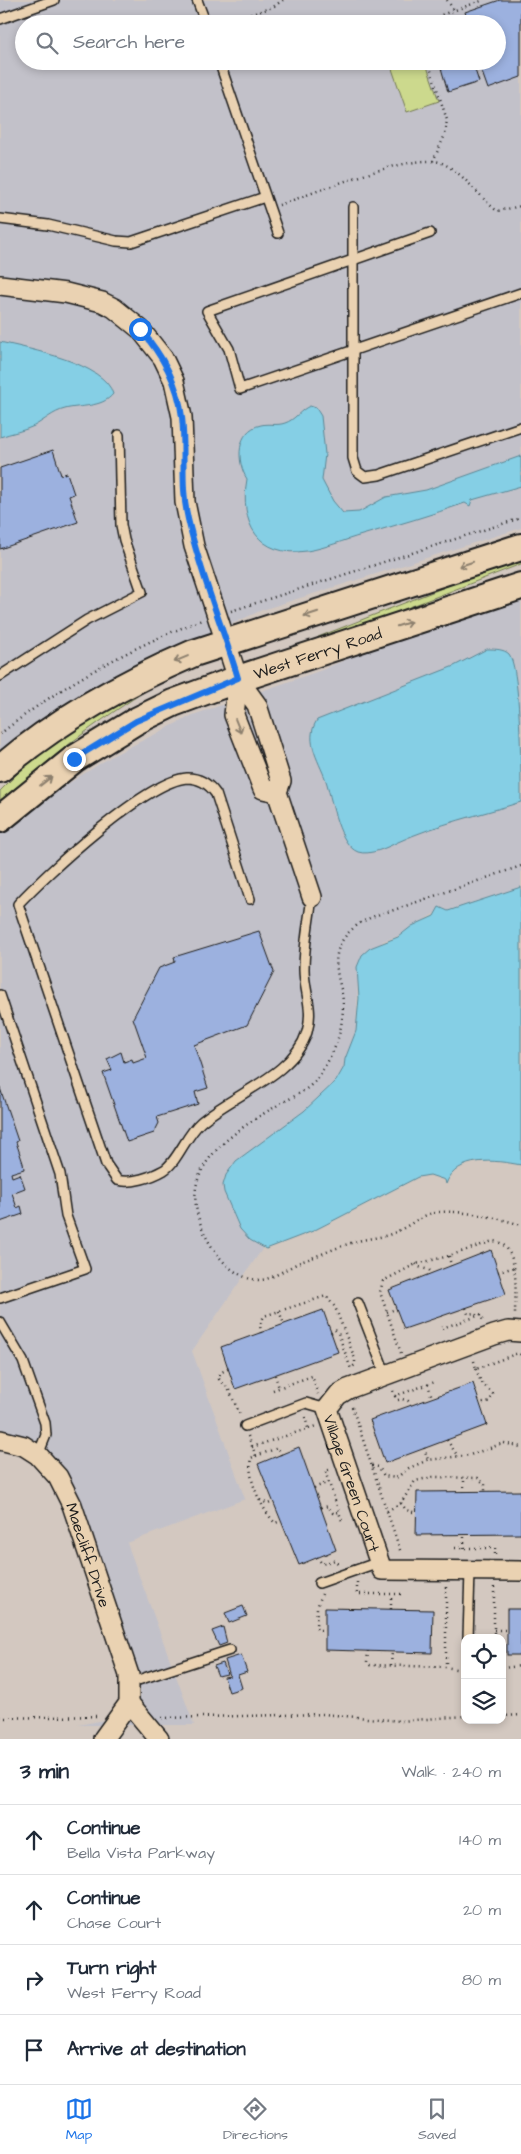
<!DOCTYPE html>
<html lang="en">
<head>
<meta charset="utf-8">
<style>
  :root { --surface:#fff; --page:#f6f6f7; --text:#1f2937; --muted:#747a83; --line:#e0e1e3; --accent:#1a73e8 }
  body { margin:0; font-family:"Architects Daughter",sans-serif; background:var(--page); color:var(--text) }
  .controls { position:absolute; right:15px; bottom:15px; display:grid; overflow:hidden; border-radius:10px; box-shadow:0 2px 8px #0003 }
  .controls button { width:45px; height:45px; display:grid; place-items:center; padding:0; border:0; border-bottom:1px solid var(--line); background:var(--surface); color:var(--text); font:25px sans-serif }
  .stop { position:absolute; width:15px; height:15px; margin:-11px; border:4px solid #1a73e8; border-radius:50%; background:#fff }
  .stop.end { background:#1a73e8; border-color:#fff; box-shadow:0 1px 5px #0008 }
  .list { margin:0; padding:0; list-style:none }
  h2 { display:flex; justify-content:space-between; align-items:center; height:65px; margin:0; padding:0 20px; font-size:21px }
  h2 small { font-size:16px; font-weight:400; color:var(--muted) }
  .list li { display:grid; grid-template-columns:32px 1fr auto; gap:15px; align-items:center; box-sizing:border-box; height:70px; padding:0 20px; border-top:1px solid var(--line) }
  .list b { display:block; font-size:19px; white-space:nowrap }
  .list p { margin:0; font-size:16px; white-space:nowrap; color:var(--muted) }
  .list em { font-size:16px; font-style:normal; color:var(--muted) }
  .icon { flex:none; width:28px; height:28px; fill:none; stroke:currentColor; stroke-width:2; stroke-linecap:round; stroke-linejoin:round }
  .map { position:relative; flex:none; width:521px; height:1739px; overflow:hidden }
  .search { position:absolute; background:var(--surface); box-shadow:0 2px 8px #0003; left:15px; right:15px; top:15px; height:55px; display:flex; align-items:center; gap:12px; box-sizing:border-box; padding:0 18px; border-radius:28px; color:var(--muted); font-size:19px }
  .sheet { height:345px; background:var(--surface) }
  nav { display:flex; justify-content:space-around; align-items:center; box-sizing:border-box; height:70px; border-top:1px solid var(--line); background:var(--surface); font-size:14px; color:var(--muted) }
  nav a { display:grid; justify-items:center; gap:2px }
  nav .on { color:var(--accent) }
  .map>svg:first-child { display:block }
  .built { fill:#c2c1c9; fill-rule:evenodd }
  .green { fill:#ccd98d; stroke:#747a54 }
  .water { fill:#85cfe5; stroke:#5b8795 }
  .building { fill:#9cb1df; stroke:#1c1c1c }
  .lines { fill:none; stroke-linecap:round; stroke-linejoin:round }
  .service-casing { stroke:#1c1c1c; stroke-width:12 }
  .minor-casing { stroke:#1c1c1c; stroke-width:22 }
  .secondary-casing { stroke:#1c1c1c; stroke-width:30 }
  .path { stroke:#1c1c1c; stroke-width:2.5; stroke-dasharray:1 4; stroke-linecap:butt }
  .service { stroke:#ead2b2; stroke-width:9 }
  .minor { stroke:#ead2b2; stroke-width:19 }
  .secondary { stroke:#ead2b2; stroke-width:26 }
  .oneway { stroke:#8d806e }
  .route { stroke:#1a73e8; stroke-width:6 }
  .labels { text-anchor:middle; stroke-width:4; stroke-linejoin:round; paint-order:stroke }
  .street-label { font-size:16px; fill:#1c1c1c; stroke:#ead2b2 }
</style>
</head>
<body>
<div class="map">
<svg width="521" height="1739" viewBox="0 0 521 1739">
  <rect width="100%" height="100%" fill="#d3c8c0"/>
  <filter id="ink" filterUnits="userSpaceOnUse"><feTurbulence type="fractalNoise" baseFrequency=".02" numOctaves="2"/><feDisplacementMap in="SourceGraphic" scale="10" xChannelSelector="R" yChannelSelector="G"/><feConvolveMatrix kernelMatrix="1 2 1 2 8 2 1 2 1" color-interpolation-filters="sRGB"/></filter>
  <g filter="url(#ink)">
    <g class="built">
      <path d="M0,0H521V528L262,610L122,675L0,755ZM24,24H497V61H24Z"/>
      <polygon points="521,596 521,887 457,908 448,911 443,908 398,936 383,941 358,978 356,1031 344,1067 336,1081 304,1111 236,1161 223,1180 227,1199 240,1229 250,1240 263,1248 192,1351 245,1499 127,1543 194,1725 78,1725 105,1720 117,1705 121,1688 119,1664 66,1511 53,1480 37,1463 12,1452 0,1451 0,834 55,792 112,756 193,715 322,670 397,637"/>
    </g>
    <g class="green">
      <polygon points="405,61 425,61 439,101 407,112 391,66"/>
      <polygon points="521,557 521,564 319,642 318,637"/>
      <path d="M153,686C98,721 45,759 0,805V791L51,740L104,707Z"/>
    </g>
    <g class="water">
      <path d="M0,342C29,349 105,363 113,394C102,408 80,405 65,409C53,412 45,420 34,426C24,431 11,433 0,437Z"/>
      <path d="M310,406L316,408L321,416L325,454L322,480L333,501L343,513L359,512L386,497L426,490L521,456V486L472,500L470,506L465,503C431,515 397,525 362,535C344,540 326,548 307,551C258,558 239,523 247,479C236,462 236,430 261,425C269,423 277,426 285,423C295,420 301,409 310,406Z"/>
      <path d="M487,649C495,649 504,649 509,654C521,671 521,773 521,802C480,815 437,824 398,842C388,847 370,856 358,852C339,845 332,802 327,784C321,763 303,742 317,720L454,666Z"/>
      <path d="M521,887V1165C495,1160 457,1155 446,1184L445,1180L430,1175L418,1177L313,1231L266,1249L250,1240L240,1229L224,1192L223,1185L226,1175L236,1161L304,1111L336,1081L344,1067L345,1059L356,1031L359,998L357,967L362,955L370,948L398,937L412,926L434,916L439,907L448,911Z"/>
    </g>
    <g class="building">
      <polygon points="500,0 521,0 521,77 488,89 478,61 497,61 497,24 469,24 465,12"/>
      <polygon points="439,61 472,61 479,82 448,92"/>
      <polygon points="53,450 61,475 67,473 74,494 69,496 78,522 0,549 0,468"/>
      <polygon points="259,931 274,972 247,1025 194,1045 208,1088 195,1092 198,1104 157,1117 159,1123 154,1133 127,1142 103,1073 112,1070 107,1059 121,1052 124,1062 132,1059 133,1063 147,1058 133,1018 159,968 175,962 174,957"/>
      <polygon points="0,1088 18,1141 16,1142 23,1163 24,1169 11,1173 12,1177 20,1174 25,1188 12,1193 17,1208 21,1206 23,1214 0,1222"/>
      <polygon points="491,1250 506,1294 404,1329 389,1290"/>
      <polygon points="323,1310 338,1352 235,1389 221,1347"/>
      <polygon points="473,1383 487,1425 385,1463 370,1420"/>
      <polygon points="299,1447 336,1550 299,1565 258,1464"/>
      <polygon points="521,1491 521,1534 416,1535 417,1492"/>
      <polygon points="243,1606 247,1616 229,1623 225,1613"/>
      <polygon points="325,1608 433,1610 432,1653 325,1650"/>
      <rect x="507" y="1609" width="14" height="46"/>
      <polygon points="223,1627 227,1643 219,1646 212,1631"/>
      <polygon points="241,1655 247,1672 238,1675 242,1688 229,1692 224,1677 230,1676 225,1660"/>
      <polygon points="223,1663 227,1674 218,1676 214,1666"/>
    </g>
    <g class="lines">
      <defs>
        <g id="service">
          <polyline points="197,0 206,24"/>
          <polyline points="0,19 54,0"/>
          <polyline points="219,61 278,233"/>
          <polyline points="353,207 353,458 357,471 365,477 379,475 521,427"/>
          <polyline points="0,219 48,225 116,241 131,242 265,197"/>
          <polyline points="430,233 207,311 229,349 240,389 521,293"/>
          <polyline points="0,676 87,620 142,592 124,540 121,525 119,435"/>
          <path d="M250,899L216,794C209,784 200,778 187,778C146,781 47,873 18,904L106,1164L117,1180C131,1184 152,1177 164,1170C178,1161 186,1135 201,1122C233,1094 294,1075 307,1032C314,1009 304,991 304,969C304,945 309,920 312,897"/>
          <polyline points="0,995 60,1174 66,1216 85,1269 0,1298"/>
          <polyline points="358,1303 386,1375"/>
          <polyline points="0,1322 23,1361 45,1423 46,1435 38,1455"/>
          <polyline points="245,1426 306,1403 327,1409"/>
          <polyline points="319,1583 379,1562"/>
          <polyline points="468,1638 470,1571"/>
          <polyline points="129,1683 230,1650"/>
        </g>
        <g id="minor">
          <polyline points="0,285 66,293 102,302 114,308 140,329 163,358 174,381 182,417 185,502 194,546 238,679 257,705 281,781 277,792 312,897"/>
          <polyline points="238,679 234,715 263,789 277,792"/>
          <path id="s1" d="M521,1332L508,1331L494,1335L348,1389L338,1395L327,1409L382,1570L521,1571"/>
          <path id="s2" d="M0,1440L24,1446L38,1455L58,1477L72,1505L129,1675V1703L103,1739"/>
          <polyline points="129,1703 159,1739"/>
        </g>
        <g id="secondary">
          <path d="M0,769C58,719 124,683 194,653L521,547"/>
          <path id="s3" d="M0,819L74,759L136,721L173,703L238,679L521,586"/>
        </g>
      </defs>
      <use href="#service" class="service-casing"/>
      <use href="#minor" class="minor-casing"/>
      <use href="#secondary" class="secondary-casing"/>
      <g class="path">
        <polyline points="447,0 454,10"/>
        <polyline points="222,24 273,7 283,0"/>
        <polyline points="430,24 441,15 484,0"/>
        <polyline points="428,61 447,120 445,135 433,161"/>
        <path d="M279,205C312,194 414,151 442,163C465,174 478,196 497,211L521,206"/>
        <polyline points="231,611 521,518"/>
        <path d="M0,734C60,686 130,647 202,620"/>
        <path d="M521,866L391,911C363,917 331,936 337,970C338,981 343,992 343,1004C343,1026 337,1048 325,1066C321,1073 317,1080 311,1085C301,1094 290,1098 278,1105C254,1119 222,1139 206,1163C202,1169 197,1180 196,1188C190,1222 223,1281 261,1280C273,1279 290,1266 303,1261C321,1255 339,1246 358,1241C369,1238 380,1238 391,1234C405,1229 416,1219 429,1214C450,1207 500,1218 521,1225"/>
        <polyline points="449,1256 451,1266"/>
        <polyline points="416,1264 419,1267 429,1270 432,1273"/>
        <polyline points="498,1272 515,1267"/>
        <polyline points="466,1308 468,1314 475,1313 477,1316"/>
        <polyline points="279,1311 284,1324"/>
        <polyline points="387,1312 396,1309"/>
        <polyline points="442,1328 481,1315 483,1321"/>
        <polyline points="261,1333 260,1325 264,1316 326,1296 335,1307 355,1359 355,1365 351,1368"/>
        <polyline points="331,1333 335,1330 338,1333 351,1369"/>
        <path d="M401,1353L380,1292L383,1281L416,1264L449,1256L493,1241C521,1244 515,1292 515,1314"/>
        <polyline points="474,1361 476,1369 518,1353 521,1355"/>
        <polyline points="228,1369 220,1373 219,1379 228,1388 241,1417"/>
        <polyline points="476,1369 481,1382 493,1394 490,1401 480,1404"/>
        <polyline points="275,1375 279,1388"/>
        <polyline points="428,1384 432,1398"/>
        <polyline points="273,1390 312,1376 318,1394"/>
        <polyline points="393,1391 395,1396 435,1382"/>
        <polyline points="395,1396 398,1400 402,1399 408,1401 411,1405"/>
        <polyline points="352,1407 401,1553"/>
        <polyline points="305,1417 308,1428"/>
        <path d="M248,1436L256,1456L251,1458C247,1479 261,1508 275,1523L281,1521"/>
        <polyline points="447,1440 457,1455"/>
        <polyline points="252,1447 316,1426"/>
        <polyline points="424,1448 428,1460"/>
        <polyline points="256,1456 278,1448 281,1455"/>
        <polyline points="372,1466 379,1467 384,1476 396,1478 409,1468 428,1460 470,1455 504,1443 521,1447"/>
        <polyline points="329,1470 325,1471 342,1521"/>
        <polyline points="314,1488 329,1482"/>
        <polyline points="464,1492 464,1478"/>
        <polyline points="260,1500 268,1504 273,1502"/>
        <polyline points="401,1503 406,1510 417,1513"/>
        <polyline points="321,1508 328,1506 333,1513 339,1512"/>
        <polyline points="387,1511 401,1503 415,1481 433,1477 478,1478 485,1484 485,1492"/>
        <polyline points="455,1548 495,1548 495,1555"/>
        <polyline points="464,1548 464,1534"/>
        <polyline points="317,1557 322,1564 335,1560 339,1565"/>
        <polyline points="357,1582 357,1594 401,1594"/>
        <polyline points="446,1587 446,1666"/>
        <polyline points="322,1594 317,1608 316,1627 317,1630 325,1630"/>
        <polyline points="391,1609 391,1594"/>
        <polyline points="494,1630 507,1630"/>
        <polyline points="494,1638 494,1587"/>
        <polyline points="368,1651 367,1662 370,1665 446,1667 465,1671"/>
        <polyline points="391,1665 392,1652"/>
        <polyline points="502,1668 521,1666"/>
        <polyline points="502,1716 521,1715"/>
        <polyline points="0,1718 99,1716"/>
        <polyline points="162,1718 323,1714 401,1721 465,1716"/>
      </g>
      <use href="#service" class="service"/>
      <use href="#minor" class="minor"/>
      <use href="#secondary" class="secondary"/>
    </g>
    <defs><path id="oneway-shaft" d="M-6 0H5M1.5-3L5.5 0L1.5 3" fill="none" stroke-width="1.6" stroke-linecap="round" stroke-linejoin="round" transform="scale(1.25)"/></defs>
    <g class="oneway">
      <use href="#oneway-shaft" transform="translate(466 564) rotate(162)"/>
      <use href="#oneway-shaft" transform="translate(311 614) rotate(162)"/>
      <use href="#oneway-shaft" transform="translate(404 624) rotate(-18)"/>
      <use href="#oneway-shaft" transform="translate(181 659) rotate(157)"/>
      <use href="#oneway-shaft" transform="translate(238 726) rotate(68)"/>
      <use href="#oneway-shaft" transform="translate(46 781) rotate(-38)"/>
    </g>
  </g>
  <g class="lines" filter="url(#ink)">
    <path class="route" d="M74,759L136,721L238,678C222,625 200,573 188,519C180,485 186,451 182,417C178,382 162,355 140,329"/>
  </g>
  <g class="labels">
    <g class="street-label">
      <text dy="6" stroke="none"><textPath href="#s3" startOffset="362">West Ferry Road</textPath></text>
      <text dy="6" stroke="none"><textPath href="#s1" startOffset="291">Village Green Court</textPath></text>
      <text dy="6" stroke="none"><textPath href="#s2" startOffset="155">Maecliff Drive</textPath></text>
    </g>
  </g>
</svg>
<div class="controls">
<button><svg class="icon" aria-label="locate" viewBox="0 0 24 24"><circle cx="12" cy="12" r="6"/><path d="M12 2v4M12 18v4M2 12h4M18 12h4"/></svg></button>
<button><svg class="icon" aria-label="layers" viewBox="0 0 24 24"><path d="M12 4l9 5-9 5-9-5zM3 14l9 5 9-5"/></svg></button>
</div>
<div class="stop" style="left:140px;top:329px"></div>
<div class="stop end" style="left:74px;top:759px"></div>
<div class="search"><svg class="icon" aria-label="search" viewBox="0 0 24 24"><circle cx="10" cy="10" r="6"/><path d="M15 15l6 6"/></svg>Search here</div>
</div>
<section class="sheet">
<h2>3 min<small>Walk · 240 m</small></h2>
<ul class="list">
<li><svg class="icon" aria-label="ahead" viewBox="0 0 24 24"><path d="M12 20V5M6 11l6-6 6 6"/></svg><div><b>Continue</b><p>Bella Vista Parkway</p></div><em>140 m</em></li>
<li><svg class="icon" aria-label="ahead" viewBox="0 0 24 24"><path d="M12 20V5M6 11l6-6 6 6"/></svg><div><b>Continue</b><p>Chase Court</p></div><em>20 m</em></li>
<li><svg class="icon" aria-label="right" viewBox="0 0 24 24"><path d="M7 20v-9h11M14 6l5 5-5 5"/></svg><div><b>Turn right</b><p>West Ferry Road</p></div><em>80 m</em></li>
<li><svg class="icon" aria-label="arrive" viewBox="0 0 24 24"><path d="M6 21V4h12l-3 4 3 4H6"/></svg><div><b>Arrive at destination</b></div></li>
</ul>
</section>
<nav>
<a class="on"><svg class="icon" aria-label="map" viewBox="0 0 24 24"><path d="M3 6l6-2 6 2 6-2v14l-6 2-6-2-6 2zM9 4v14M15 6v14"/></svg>Map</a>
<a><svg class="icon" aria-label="directions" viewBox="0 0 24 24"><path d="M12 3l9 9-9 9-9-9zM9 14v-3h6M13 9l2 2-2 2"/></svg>Directions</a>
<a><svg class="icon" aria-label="saved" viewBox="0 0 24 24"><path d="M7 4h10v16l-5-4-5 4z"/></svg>Saved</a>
</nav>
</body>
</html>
